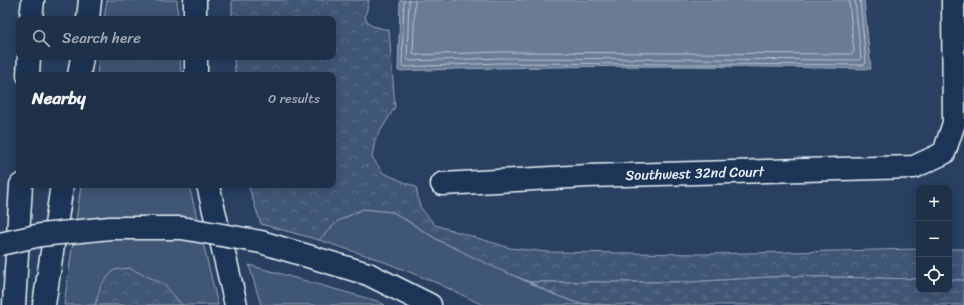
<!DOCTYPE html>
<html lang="en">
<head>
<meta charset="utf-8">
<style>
  :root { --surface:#1f3049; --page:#273850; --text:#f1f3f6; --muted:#a1a9b4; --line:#3c4b61 }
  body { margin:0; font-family:Sriracha,sans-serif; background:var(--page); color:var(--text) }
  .controls { position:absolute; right:12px; bottom:12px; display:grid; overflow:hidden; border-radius:8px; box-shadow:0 2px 10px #0003 }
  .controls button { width:36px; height:36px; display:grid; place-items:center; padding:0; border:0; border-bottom:1px solid var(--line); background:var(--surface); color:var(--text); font:20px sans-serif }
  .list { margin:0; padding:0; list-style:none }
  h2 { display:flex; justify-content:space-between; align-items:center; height:52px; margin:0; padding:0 16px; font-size:17px }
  h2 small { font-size:13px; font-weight:400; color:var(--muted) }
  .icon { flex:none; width:22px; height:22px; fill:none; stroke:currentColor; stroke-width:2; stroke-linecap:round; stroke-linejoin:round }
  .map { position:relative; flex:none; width:964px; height:305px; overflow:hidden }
  .search { position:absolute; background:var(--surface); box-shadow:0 2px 10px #0003; left:16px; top:16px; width:320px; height:44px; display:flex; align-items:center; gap:10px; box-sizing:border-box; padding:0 14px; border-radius:8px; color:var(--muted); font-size:15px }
  .panel { position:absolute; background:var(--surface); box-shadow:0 2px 10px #0003; left:16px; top:72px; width:320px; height:116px; border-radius:8px }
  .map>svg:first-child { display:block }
  .grass { fill:#415774; stroke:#94a4b6 }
  .forest { fill:url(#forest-crowns); stroke:#94a4b6 }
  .wetland { fill:url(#wetland-marsh); stroke:#94a4b6 }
  .water { fill:#6b7c95; stroke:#9dabbd }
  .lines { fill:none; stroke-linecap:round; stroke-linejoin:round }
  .shore { stroke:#b6c2d0; stroke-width:1 }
  .minor-casing { stroke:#e8f1f8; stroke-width:25 }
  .highway-casing { stroke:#e8f1f8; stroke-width:25 }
  .minor { stroke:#1d3557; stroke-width:22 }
  .highway { stroke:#1d3557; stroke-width:22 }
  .highway-bridge-casing { stroke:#e8f1f8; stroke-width:25; stroke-linecap:butt }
  .highway-bridge { stroke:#1d3557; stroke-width:22 }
  .labels { text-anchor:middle; stroke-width:3.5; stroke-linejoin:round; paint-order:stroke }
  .street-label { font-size:14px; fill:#e8f1f8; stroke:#1d3557 }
</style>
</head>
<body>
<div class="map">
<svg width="964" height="305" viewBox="0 0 964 305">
  <defs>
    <pattern id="forest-crowns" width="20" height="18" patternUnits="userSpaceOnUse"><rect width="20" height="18" fill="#415774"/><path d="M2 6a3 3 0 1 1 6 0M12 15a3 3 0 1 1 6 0" fill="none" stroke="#5c7089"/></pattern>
    <pattern id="wetland-marsh" width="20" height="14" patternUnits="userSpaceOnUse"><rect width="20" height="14" fill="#415774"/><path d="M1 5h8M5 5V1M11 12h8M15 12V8" fill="none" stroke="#5c7089"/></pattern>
  </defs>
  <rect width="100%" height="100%" fill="#294061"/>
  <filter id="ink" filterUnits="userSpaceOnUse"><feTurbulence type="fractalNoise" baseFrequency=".025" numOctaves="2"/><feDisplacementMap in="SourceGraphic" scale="8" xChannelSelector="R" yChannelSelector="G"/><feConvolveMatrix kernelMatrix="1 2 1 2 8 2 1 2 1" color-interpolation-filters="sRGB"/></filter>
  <g filter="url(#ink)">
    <g class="grass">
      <polygon points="107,0 177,0 178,19 104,19"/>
      <polygon points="99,57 180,57 181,75 97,75"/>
      <polygon points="81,185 189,185 218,305 64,305"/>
      <polygon points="363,209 393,212 438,240 553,294 577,303 612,305 483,305 437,283 377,259 319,240 338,221"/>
      <polygon points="249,265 377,301 385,305 261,305"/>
    </g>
    <g class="forest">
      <polygon points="232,0 369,0 365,18 372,26 389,30 395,107 375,140 372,157 383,173 416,187 420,207 435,225 510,248 547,252 706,254 919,249 919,279 785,276 690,282 530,282 500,270 438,240 393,212 363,209 338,221 319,240 261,224 248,185 333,185 333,75 235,75 234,57 333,57 333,19 232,19"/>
      <rect x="949" y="249" width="15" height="31"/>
      <polygon points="129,268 164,284 182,305 95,305 101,285 114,270"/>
    </g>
    <polygon class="wetland" points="785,276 919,279 919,290 949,290 949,280 964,280 964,305 612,305 577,303 553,294 530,282 690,282"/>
    <path class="water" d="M400,0H864L871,69C713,65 555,65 398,71Z"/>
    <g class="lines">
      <g class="shore">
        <polyline points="404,0 402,65 404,67 499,63 864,65 866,63 860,0"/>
        <polyline points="409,0 407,59 409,61 499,58 859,60 861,58 855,0"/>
        <polyline points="415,0 413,53 415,55 499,52 852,54 854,52 849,0"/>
      </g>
      <defs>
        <g id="minor">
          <path id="s1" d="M442,184L588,176L914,167L944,153L954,123L953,0"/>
        </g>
        <g id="highway">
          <polyline points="195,0 195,19"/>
          <polyline points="31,19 33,0"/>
          <polyline points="88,19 90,0"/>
          <polyline points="196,57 196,75"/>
          <polyline points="28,75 29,57"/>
          <polyline points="79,75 82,57"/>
          <polyline points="208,185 236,305"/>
          <polyline points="368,274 430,305"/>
          <polyline points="14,305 21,185"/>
          <polyline points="44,305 62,185"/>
        </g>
      </defs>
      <use href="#minor" class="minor-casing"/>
      <use href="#highway" class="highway-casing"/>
      <use href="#minor" class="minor"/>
      <use href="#highway" class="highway"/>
      <defs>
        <polyline id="highway-bridge" points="0,244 41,235 110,228 182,228 261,242 368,274"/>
      </defs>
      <use href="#highway-bridge" class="highway-bridge-casing"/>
      <use href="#highway-bridge" class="highway-bridge"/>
    </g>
  </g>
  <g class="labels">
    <g class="street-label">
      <text dy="5" stroke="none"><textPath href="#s1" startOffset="253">Southwest 32nd Court</textPath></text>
    </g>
  </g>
</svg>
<div class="controls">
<button>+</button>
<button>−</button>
<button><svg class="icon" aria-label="locate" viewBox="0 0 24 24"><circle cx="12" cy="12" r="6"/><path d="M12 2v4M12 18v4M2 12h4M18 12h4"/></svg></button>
</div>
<div class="search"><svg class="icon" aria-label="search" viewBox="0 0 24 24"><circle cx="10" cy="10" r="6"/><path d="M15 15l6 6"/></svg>Search here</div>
<section class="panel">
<h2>Nearby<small>0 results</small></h2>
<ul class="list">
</ul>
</section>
</div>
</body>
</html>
